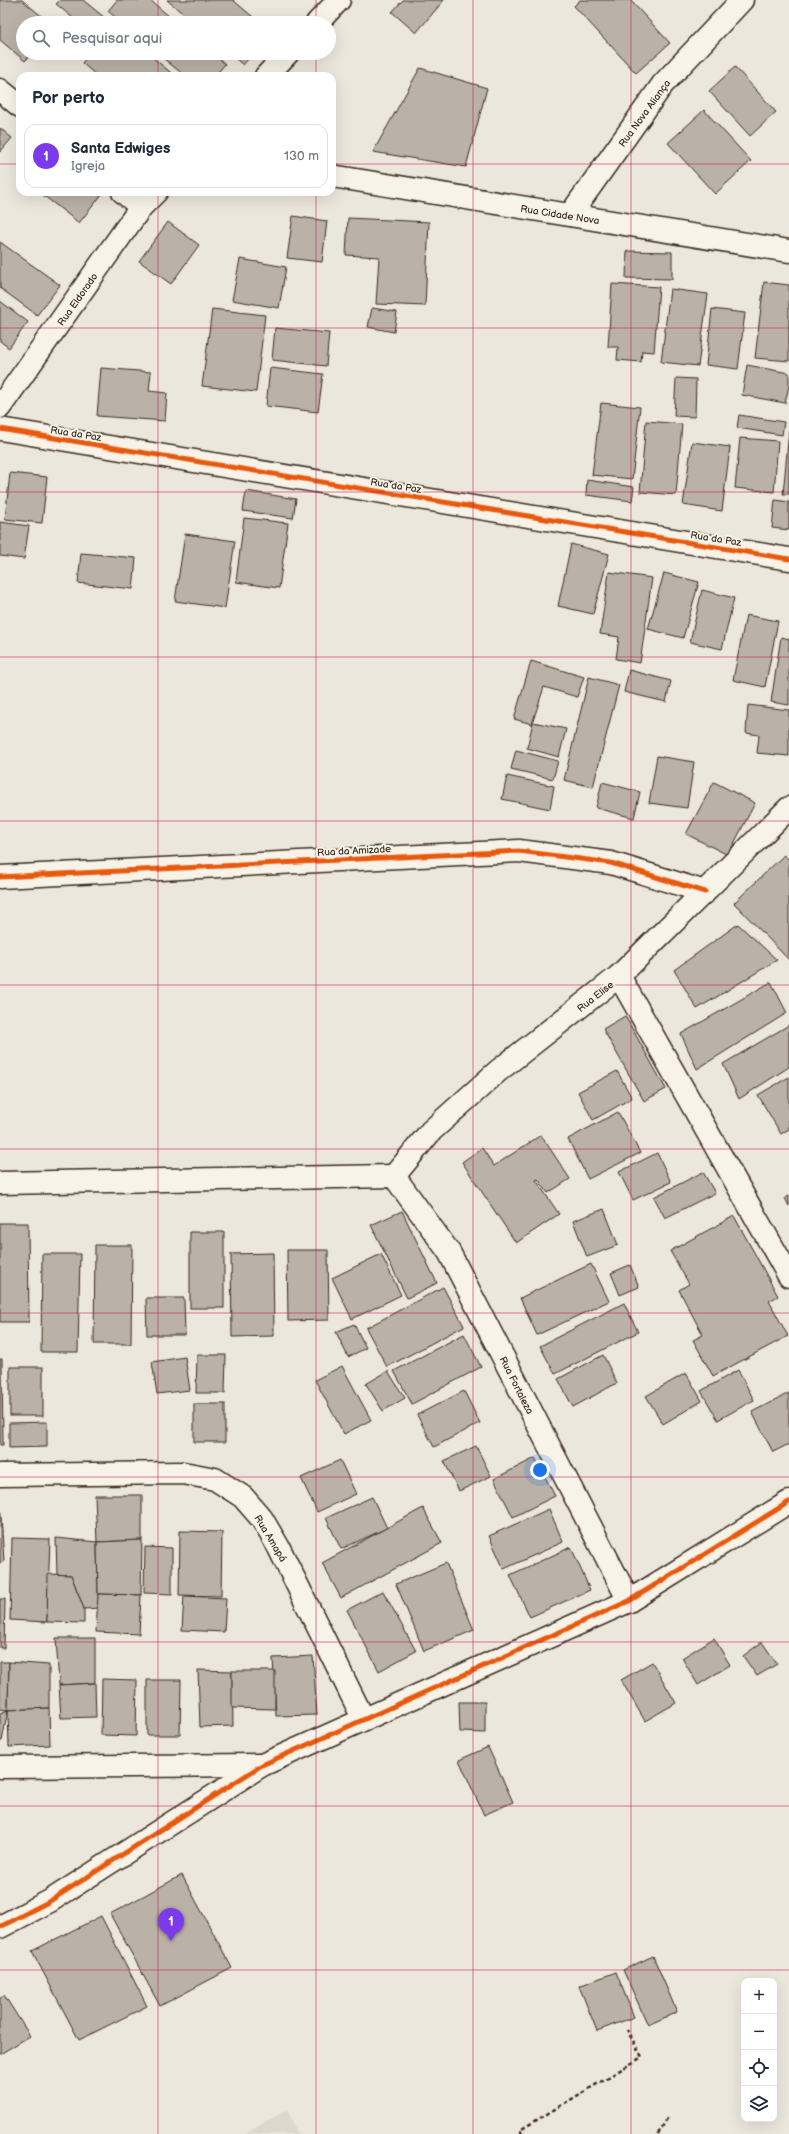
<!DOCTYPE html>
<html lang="pt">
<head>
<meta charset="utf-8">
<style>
  :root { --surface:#fff; --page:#f2f2f3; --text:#1f2937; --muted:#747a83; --line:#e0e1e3; --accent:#7c3aed }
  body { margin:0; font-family:"Balsamiq Sans",sans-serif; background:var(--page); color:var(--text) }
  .controls { position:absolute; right:12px; bottom:12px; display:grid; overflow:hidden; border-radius:8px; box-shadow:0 4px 16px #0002 }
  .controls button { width:36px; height:36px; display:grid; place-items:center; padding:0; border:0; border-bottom:1px solid var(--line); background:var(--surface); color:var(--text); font:20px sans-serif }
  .you { position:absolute; left:540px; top:1470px; width:14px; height:14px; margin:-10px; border:3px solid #fff; border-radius:50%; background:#1a73e8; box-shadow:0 0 0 6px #1a73e833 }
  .badge { display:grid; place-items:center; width:26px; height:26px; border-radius:50%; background:var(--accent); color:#fff; font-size:13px; font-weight:700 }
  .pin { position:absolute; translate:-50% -33px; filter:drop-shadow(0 1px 2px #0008) }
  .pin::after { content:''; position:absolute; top:21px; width:14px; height:12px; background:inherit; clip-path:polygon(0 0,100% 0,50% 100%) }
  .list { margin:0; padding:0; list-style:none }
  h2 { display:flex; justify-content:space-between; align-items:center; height:52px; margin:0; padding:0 16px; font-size:17px }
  h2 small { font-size:13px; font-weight:400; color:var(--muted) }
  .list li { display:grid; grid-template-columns:26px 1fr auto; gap:12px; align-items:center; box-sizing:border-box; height:64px; margin:0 8px 8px; padding:0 8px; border:1px solid var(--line); border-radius:12px }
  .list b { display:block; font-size:15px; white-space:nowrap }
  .list p { margin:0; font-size:13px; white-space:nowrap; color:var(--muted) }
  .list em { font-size:13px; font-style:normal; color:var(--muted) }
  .icon { flex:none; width:22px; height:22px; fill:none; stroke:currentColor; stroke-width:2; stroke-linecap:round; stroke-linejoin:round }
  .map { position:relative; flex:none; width:789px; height:2134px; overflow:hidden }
  .search { position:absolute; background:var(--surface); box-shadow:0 4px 16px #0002; left:16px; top:16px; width:320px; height:44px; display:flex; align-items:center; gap:10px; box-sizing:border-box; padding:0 14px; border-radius:22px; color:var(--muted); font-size:15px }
  .panel { position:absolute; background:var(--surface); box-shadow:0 4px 16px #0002; left:16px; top:72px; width:320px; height:124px; border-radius:12px }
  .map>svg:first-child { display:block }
  .built { fill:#ddd7cc }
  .building { fill:#bab2a7; stroke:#3b2a1e }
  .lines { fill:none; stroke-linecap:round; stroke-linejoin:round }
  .minor-casing { stroke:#3b2a1e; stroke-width:25 }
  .path { stroke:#3b2a1e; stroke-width:2.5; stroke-dasharray:4 3; stroke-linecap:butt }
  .minor { stroke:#f7f3e8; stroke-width:22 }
  .cycleway-casing { stroke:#f7f3e8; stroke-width:8 }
  .cycleway { stroke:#e8590c; stroke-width:5 }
  .grid { fill:none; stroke:#c2185b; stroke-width:1; stroke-opacity:0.55 }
  .labels { text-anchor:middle; stroke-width:4; stroke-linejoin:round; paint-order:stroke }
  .street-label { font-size:10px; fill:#3b2a1e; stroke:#f7f3e8 }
</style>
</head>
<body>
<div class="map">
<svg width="789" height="2134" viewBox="0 0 789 2134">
  <rect width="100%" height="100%" fill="#ece7dc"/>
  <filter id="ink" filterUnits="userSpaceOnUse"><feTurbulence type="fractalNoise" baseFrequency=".025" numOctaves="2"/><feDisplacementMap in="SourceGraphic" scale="8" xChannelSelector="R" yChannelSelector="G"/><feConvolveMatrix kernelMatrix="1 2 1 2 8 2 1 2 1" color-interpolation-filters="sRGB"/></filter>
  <g filter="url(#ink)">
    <polygon class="built" points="287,2109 298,2134 245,2134"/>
    <g class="building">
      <polygon points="0,0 22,0 50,23 23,23 23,53 32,53 25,61 0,40"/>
      <polygon points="60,0 83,0 111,23 79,23 56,4"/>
      <polygon points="117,0 150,0 177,23 122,23 108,11"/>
      <polygon points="167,0 233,0 260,23 194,23"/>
      <polygon points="403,0 444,0 416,33 392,12"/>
      <polygon points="580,0 630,0 670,43 636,73 574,6"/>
      <polygon points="90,53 147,53 175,76 97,76 82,63"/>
      <polygon points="157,53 213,53 225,64 215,76 185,76"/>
      <polygon points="229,53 253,53 243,65"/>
      <polygon points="735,67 776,112 750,136 709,91"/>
      <polygon points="420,68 487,88 466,167 373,152"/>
      <polygon points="704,110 751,161 715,194 668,143"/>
      <polygon points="0,128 12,138 0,152"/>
      <polygon points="39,192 101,192 103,193 79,223"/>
      <polygon points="293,216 327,221 322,262 287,258"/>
      <polygon points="348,218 429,222 425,306 376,304 379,257 346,255"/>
      <polygon points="168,222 199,245 171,284 139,261"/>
      <polygon points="0,242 60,285 37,315 0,288"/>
      <polygon points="627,251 672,252 672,279 626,278"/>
      <polygon points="240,259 286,267 279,308 232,300"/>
      <polygon points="764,282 789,285 789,361 755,358"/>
      <polygon points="612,284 659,287 654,352 642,351 641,362 617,360 618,347 608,347"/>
      <polygon points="670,289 708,294 698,366 661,362"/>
      <polygon points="0,301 28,322 9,348 0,341"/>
      <polygon points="372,308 397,312 394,332 368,327"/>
      <polygon points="212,309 265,315 256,392 202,386"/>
      <polygon points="712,309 745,313 738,369 706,365"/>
      <polygon points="275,328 329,333 326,366 272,360"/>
      <polygon points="747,365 789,373 789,386 785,403 742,395"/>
      <polygon points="101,368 151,372 149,391 167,393 165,421 97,416"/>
      <polygon points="270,368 323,374 318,412 266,406"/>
      <polygon points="676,378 696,379 695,417 674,416"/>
      <polygon points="601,403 640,407 632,479 592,475"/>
      <polygon points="739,415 784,422 782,435 737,428"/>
      <polygon points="646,421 682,424 676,495 640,492"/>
      <polygon points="789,431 789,494 783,494"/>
      <polygon points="740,438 778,441 774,492 735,488"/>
      <polygon points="692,442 730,447 722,511 683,505"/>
      <polygon points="10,473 47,477 42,523 5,519"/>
      <polygon points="587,480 634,487 632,501 586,495"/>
      <polygon points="246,491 296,499 293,518 243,511"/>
      <polygon points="775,500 789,502 789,530 772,528"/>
      <polygon points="244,518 288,523 279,588 236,582"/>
      <polygon points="0,522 29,526 24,559 0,556"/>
      <polygon points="185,534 235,541 225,608 175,601"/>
      <polygon points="571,544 609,554 593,614 558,606"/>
      <polygon points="81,553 136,558 133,589 78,583"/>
      <polygon points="609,572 652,578 640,663 616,659 619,637 600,634"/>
      <polygon points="664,573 699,582 683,638 648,629"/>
      <polygon points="702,590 734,598 722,649 690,642"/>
      <polygon points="746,615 778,621 765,687 733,680"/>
      <polygon points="781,637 789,639 789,705 771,702"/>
      <polygon points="531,661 584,677 577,697 544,687 532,724 514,719"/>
      <polygon points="629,670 671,681 666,702 624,692"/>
      <polygon points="589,677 619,685 593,787 564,780"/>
      <polygon points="748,705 789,710 789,756 757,753 759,735 746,733"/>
      <polygon points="533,722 566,729 559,757 527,748"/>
      <polygon points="516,750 558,761 553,779 511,769"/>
      <polygon points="657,756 694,762 687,808 649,803"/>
      <polygon points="507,776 554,786 550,809 502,799"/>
      <polygon points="602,782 640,792 634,818 596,808"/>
      <polygon points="714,782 755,803 728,855 686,834"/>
      <polygon points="784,855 789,860 789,960 734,903"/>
      <polygon points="738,924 777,960 697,1009 674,970"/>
      <polygon points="771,982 787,1013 697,1069 681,1034"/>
      <polygon points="625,1016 666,1089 644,1101 603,1029"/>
      <polygon points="789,1025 789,1067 739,1099 723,1064"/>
      <polygon points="617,1071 632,1098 593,1120 578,1092"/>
      <polygon points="789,1077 789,1129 781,1134 758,1095"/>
      <polygon points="618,1112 640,1153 588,1179 568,1139"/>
      <polygon points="541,1135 570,1179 548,1193 538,1179 536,1180 559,1214 516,1243 462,1162 482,1148 494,1166"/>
      <polygon points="657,1153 671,1182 633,1200 619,1172"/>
      <polygon points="703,1172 715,1193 665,1218 654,1197"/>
      <polygon points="789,1196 789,1206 785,1198"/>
      <polygon points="604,1209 618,1245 587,1257 573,1221"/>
      <polygon points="402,1211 437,1283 407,1298 371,1225"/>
      <polygon points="734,1216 778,1296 769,1301 788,1336 713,1376 693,1340 703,1335 679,1290 689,1284 670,1251"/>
      <polygon points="0,1223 28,1223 29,1322 0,1322"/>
      <rect x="190" y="1232" width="34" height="76"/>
      <polygon points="95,1245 132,1245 131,1344 94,1344"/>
      <polygon points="287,1250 328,1250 329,1320 288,1321"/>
      <polygon points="273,1253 274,1336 232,1337 231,1254"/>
      <polygon points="42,1254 80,1254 78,1352 41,1352"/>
      <polygon points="381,1254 401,1295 352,1319 332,1278"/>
      <polygon points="591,1264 609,1301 537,1335 520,1298"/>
      <polygon points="630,1265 639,1287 620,1295 611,1273"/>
      <polygon points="443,1287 464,1326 387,1367 366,1328"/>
      <polygon points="146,1298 184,1298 185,1335 147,1335"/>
      <polygon points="624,1303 638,1332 555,1374 540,1346"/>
      <polygon points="354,1324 366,1348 348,1357 336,1332"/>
      <polygon points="464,1334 481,1367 412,1404 394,1371"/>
      <polygon points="197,1355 226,1355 225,1393 196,1393"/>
      <polygon points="603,1355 617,1383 573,1407 558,1379"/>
      <polygon points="185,1357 190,1390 157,1394 152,1362"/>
      <polygon points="0,1359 2,1359 3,1445 0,1445"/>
      <polygon points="342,1366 371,1420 344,1434 315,1380"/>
      <rect x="10" y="1367" width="33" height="49"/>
      <polygon points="738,1370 754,1400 718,1420 701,1391"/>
      <polygon points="388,1371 405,1398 383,1411 366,1384"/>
      <polygon points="686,1373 702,1401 663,1424 646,1396"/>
      <polygon points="464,1391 480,1423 434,1447 417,1415"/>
      <polygon points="789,1393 789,1444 773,1452 752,1412"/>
      <rect x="194" y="1404" width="31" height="38"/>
      <polygon points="47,1422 47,1447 9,1448 9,1423"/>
      <polygon points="476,1446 491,1476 459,1491 444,1461"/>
      <polygon points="535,1458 555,1496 513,1517 494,1479"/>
      <polygon points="340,1460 356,1494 317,1512 301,1478"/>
      <polygon points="95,1495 142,1495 142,1540 97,1542"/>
      <polygon points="372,1497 387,1528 341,1549 326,1518"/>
      <polygon points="0,1502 4,1561 0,1563"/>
      <polygon points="423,1508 442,1543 341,1598 322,1563"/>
      <polygon points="549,1509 563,1542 504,1569 489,1536"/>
      <polygon points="180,1531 222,1532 221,1596 179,1595"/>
      <polygon points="12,1538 50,1539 47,1622 10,1620"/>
      <polygon points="56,1538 97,1542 98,1594 100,1608 84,1609 71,1575 57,1575"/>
      <polygon points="142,1540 141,1595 98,1594 97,1542"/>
      <polygon points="145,1547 172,1548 172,1594 144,1593"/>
      <polygon points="571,1547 590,1590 530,1617 510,1575"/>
      <polygon points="446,1563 474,1630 424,1651 396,1584"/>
      <polygon points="48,1574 71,1575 84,1609 84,1623 47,1622"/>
      <polygon points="383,1591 416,1651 379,1671 347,1610"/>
      <polygon points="98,1594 141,1595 139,1634 96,1632"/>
      <polygon points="184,1596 226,1598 224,1632 182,1630"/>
      <polygon points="0,1599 5,1599 4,1648 0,1648"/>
      <polygon points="56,1638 95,1638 95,1683 59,1685"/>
      <polygon points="714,1638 730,1665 698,1685 682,1658"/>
      <polygon points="762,1642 777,1664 757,1676 743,1656"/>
      <polygon points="313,1656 317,1715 276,1716 273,1658"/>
      <polygon points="0,1662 9,1662 8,1710 0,1709"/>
      <polygon points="9,1662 49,1665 49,1708 8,1710"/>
      <polygon points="652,1662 676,1703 645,1721 621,1680"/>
      <polygon points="198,1670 232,1671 233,1726 200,1727"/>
      <polygon points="232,1671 275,1671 275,1709 232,1708"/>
      <polygon points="102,1679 137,1680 136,1736 101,1735"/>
      <polygon points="147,1680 181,1680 180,1735 147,1735"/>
      <polygon points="95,1683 96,1717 61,1718 59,1685"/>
      <polygon points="459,1702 485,1702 485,1733 460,1732"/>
      <polygon points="49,1708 50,1745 9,1747 8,1710"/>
      <polygon points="8,1710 2,1741 0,1741 0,1713"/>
      <polygon points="488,1747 513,1802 484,1815 459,1760"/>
      <polygon points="182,1875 232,1968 160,2006 110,1914"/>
      <polygon points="101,1916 147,2006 79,2040 32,1951"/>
      <polygon points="653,1956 677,2012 648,2025 623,1970"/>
      <polygon points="616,1972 634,2017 597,2031 579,1986"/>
      <polygon points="4,1995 30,2036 0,2054 0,1998"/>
    </g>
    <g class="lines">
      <defs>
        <g id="minor">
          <polyline points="317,23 339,0"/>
          <polyline points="266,76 288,53"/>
          <polyline points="0,90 20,106"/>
          <polyline points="332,176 789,251"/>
          <polyline points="123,192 141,207"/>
          <polyline points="570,215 663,84 742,0"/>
          <polyline points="0,407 141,207 156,192"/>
          <polyline points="0,429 789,559"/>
          <polyline points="0,877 519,851 611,863 705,892"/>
          <polyline points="619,976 789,1276"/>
          <polyline points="394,1176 431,1131 498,1071 619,976 789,808"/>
          <polyline points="394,1176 449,1252 629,1601"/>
          <polyline points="0,1183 394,1176"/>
          <polyline points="0,1475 183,1473 215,1479 243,1497 262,1519 279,1548 363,1718"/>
          <polyline points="0,1767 262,1765"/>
          <polyline points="0,1927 50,1901 262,1765 629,1601 789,1502"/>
        </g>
      </defs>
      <use href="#minor" class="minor-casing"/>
      <g class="path">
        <polyline points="522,2134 520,2130 642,2057 627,2030"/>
        <polyline points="658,2134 668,2117"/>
      </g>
      <use href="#minor" class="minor"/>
      <defs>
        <g id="cycleway">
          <polyline points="0,429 789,559"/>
          <polyline points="0,877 519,851 611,863 705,892"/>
          <polyline points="0,1927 50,1901 262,1765 629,1601 789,1502"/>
        </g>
      </defs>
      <use href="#cycleway" class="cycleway-casing"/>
      <use href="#cycleway" class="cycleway"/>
    </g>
  </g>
  <path class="grid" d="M158,0V23M316,0V23M473,0V2134M631,0V2134M158,53V76M316,53V76M0,164H20M332,164H789M158,192V2134M316,192V2134M0,328H789M0,492H789M0,657H789M0,821H789M0,985H789M0,1149H789M0,1313H789M0,1477H789M0,1642H789M0,1806H789M0,1970H789"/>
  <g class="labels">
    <g class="street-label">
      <text transform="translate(644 113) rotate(-54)" y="4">Rua Nova Aliança</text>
      <text transform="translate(560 214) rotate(9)" y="4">Rua Cidade Nova</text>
      <text transform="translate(77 299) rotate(-55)" y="4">Rua Eldorado</text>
      <text transform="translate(76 433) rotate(9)" y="4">Rua da Paz</text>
      <text transform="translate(396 485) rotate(9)" y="4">Rua da Paz</text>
      <text transform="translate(716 538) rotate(9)" y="4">Rua da Paz</text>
      <text transform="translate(354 850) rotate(-3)" y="4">Rua da Amizade</text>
      <text transform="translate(595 996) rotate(-38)" y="4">Rua Elise</text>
      <text transform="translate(517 1385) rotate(63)" y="4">Rua Fortaleza</text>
      <text transform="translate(271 1538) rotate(59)" y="4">Rua Amapá</text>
    </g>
  </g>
</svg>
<div class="controls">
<button>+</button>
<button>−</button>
<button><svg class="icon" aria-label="locate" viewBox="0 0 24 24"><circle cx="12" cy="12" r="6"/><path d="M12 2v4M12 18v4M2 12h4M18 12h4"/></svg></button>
<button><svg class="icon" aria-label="layers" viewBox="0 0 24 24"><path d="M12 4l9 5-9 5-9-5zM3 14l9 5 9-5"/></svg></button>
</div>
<div class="you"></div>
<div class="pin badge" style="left:171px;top:1941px">1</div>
<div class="search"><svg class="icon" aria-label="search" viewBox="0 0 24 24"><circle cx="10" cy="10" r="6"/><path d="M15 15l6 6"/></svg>Pesquisar aqui</div>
<section class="panel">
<h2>Por perto<small></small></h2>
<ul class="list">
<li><span class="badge">1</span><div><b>Santa Edwiges</b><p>Igreja</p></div><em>130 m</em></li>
</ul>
</section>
</div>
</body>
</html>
